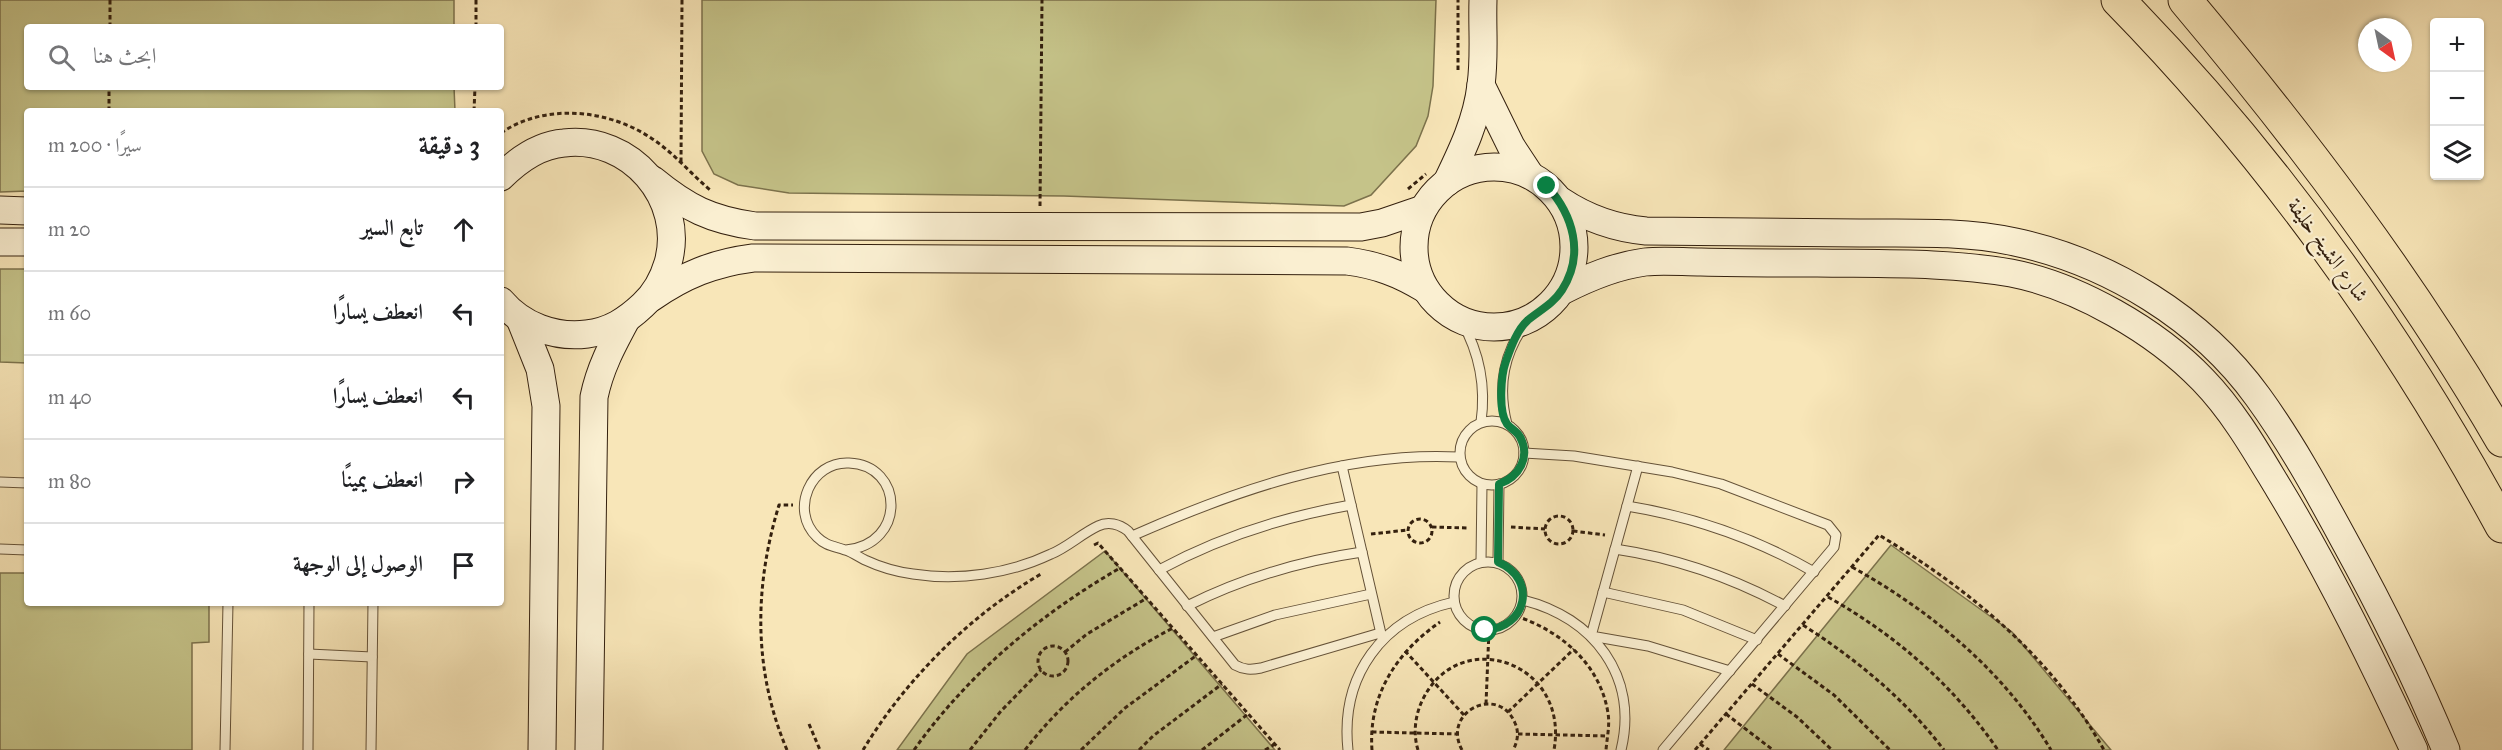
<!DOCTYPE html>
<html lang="ar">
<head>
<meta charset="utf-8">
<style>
  :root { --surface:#fff; --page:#f6f6f6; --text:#202124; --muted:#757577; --line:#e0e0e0 }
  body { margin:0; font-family:"IM FELL Great Primer",Amiri,serif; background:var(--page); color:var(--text); direction:rtl }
  .controls { position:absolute; right:18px; top:18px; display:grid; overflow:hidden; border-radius:6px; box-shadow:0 2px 4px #0004 }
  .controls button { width:54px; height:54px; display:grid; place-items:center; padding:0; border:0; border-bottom:2px solid var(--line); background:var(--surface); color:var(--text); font:30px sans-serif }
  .compass { position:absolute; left:2358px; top:18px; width:54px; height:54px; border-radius:50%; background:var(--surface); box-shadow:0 2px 4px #0004; rotate:147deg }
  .stop { position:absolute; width:18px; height:18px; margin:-14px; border:4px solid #0b8043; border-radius:50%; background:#fff }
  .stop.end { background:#0b8043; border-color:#fff; box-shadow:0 2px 6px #0008 }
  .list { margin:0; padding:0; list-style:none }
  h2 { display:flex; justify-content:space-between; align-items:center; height:78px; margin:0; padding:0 24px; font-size:26px }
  h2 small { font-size:20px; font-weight:400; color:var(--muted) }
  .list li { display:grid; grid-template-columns:39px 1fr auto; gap:18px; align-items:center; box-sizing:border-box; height:84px; padding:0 24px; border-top:2px solid var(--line) }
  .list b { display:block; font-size:22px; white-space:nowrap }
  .list em { font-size:20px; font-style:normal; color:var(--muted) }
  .icon { flex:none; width:33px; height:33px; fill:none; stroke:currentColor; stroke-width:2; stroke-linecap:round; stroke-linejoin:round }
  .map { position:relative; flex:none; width:2502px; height:750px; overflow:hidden; direction:ltr }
  .search { position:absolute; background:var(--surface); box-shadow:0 2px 4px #0004; left:24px; top:24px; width:480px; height:66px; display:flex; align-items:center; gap:15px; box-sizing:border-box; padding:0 21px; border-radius:6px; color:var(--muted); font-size:22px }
  .panel { position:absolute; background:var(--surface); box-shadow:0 2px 4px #0004; left:24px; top:108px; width:480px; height:498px; border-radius:6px; direction:rtl }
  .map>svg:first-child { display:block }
  .green { fill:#c5c389; stroke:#7c724c; stroke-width:1.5 }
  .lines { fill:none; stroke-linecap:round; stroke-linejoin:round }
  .lane-casing { stroke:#655238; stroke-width:11 }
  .secondary-casing { stroke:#34200e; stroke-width:29 }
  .highway-casing { stroke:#34200e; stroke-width:35 }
  .path { stroke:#34200e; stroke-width:3; stroke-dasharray:4.5 3; stroke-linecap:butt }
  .lane { stroke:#faefd1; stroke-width:9 }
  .secondary { stroke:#faefd1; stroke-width:27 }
  .highway { stroke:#f8e6b8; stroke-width:33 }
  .route { stroke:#0b8043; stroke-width:8 }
  .labels { text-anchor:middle; stroke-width:4.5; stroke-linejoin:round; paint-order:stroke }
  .street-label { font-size:21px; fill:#34200e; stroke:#faefd1 }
</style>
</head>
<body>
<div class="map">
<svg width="2502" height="750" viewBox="0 0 2502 750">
  <rect width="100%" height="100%" fill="#f8e6b8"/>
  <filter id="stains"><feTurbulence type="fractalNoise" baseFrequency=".00333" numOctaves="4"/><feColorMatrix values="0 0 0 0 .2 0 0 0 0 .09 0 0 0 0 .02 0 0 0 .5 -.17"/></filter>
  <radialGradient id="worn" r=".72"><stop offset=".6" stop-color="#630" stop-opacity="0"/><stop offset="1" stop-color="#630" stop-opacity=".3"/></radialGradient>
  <g class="green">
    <polygon points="0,0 454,0 454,27 27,27 27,87 454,87 455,111 27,111 27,191 0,192"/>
    <polygon points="702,0 1436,0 1433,86 1428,116 1416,146 1371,195 1344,206 1064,196 789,193 738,185 714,174 702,151"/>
    <polygon points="0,269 27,269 27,363 0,362"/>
    <polygon points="1891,545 2012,632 2111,750 1724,750"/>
    <polygon points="1105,551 1275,750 897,750 967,654"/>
    <polygon points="0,573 27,573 27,603 209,603 209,642 192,643 192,750 0,750"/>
  </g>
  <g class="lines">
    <defs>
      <g id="lane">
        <path d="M1462,322C1480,354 1486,386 1481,422"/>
        <circle cx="1492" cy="453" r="32"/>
        <path d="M1507,424C1497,385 1504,353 1527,321"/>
        <polyline points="1524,453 1574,456 1672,472 1721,484 1828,525 1836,535 1834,547 1663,750"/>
        <polyline points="1342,466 1382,638"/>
        <polyline points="1638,466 1591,636 1648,646 1730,671"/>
        <polyline points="0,482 27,483"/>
        <path d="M1627,506C1695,517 1755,538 1814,572"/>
        <path d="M1132,536C1234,491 1346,451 1459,457"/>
        <polyline points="0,549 27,550"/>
        <path d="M1615,549C1676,558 1731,577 1785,606"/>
        <path d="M846,550C907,544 904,465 849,463C811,461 789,510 817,537C826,546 834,546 845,550C852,552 859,557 865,560C880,567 897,572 913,574C959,581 1009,574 1051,554C1068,547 1081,534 1098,526C1108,521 1119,524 1128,531L1235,665C1244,670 1251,670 1261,668L1380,633"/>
        <circle cx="1488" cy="596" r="34"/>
        <polyline points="1481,562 1482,484"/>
        <polyline points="1498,562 1499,484"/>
        <path d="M1159,570C1220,537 1282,517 1351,505"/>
        <polyline points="1603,592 1683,610 1757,640"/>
        <path d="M1523,600C1593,617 1639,676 1621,750"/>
        <path d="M1187,606C1243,578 1300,561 1362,552"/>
        <polyline points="1213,637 1275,615 1371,594"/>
        <polyline points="309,654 372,657"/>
        <polyline points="225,750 228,603"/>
        <polyline points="308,750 309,603"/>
        <polyline points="371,750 373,603"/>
        <path d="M1348,750C1340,676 1382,618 1454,602"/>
      </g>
      <g id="secondary">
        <polyline points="1481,85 1511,146 1530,175"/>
        <circle cx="1494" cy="247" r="80"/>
        <path d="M501,177C519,159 539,145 564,143C630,135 686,199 668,263C663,280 655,294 643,305C626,321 610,331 587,334C555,338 522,326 501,301"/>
        <path d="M653,180C687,208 711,220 755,226L1361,227L1382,223L1423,209"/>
        <path d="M1447,182C1462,151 1477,120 1481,85C1485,57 1482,28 1483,0"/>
        <path d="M1561,201C1588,219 1614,228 1646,231C1718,231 1789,232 1860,233C1911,233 1965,231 2015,242C2109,262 2201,318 2258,397C2290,441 2317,490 2343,538C2381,607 2416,677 2446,750"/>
        <polyline points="0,210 27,211"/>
        <polyline points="0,242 27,242"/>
        <path d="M1562,291C1589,277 1615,266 1645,262C1663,260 1683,262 1701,262C1740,263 1779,263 1817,263C1882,264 1948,262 2011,273C2078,286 2156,331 2203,380C2234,412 2256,451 2279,489C2330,573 2373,661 2414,750"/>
        <path d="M651,298C684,275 714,263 753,258L1347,261C1377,265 1399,273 1425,289"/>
        <polyline points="520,319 540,369 546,406 542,750"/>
        <path d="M589,750L594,397C600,368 612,346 626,320"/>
      </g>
      <g id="highway">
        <path d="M2118,0C2271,156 2398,334 2502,526"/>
        <path d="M2185,0C2302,139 2411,283 2502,440"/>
      </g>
    </defs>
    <use href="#lane" class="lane-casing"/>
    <use href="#secondary" class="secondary-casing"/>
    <use href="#highway" class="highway-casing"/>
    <g class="path">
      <polyline points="110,27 110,0"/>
      <polyline points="476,27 476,0"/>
      <polyline points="1458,70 1458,0"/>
      <polyline points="109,111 109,87"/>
      <polyline points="474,111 475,87"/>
      <path d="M501,133C544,103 608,109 651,138C673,152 690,173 710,190"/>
      <polyline points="681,162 682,0"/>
      <polyline points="1408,189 1426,174"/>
      <polyline points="1040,206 1042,0"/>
      <circle cx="1559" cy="530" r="14"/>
      <circle cx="1420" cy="531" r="12"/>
      <polyline points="1432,527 1468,528"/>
      <polyline points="1511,527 1545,529"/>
      <polyline points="1573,531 1605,535"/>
      <polyline points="1371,534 1408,530"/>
      <polyline points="1094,545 1098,543 1280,750"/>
      <path d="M1852,567C1931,611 2004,671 2051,750"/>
      <path d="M1828,597C1897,636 1953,685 1998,750"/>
      <path d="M1516,616C1561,631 1600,664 1608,713C1610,725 1607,738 1606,750"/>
      <path d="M1803,625C1857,660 1905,699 1944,750"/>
      <circle cx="1053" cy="661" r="15"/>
      <polyline points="1405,651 1464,715"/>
      <polyline points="1065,652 1087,634 1147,598"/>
      <polyline points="1778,654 1834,695 1890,750"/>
      <polyline points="1752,684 1797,717 1832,750"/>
      <polyline points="1486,704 1489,630"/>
      <polyline points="1508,712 1574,649"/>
      <polyline points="1726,714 1773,750"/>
      <polyline points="809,724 820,750"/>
      <polyline points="1372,732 1457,734"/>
      <polyline points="1518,734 1607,736"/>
      <polyline points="1700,744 1709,750"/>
      <path d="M787,750C753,670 754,587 779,505H793"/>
      <path d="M863,750C906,679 969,616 1041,574"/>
      <path d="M914,750C968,674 1039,615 1120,568"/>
      <polyline points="970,750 1001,711 1041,670"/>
      <path d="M1025,750C1065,698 1115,658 1173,628"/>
      <polyline points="1081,750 1125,708 1197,655"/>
      <polyline points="1139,750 1153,736 1222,684"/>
      <polyline points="1202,750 1248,714"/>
      <polyline points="1265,750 1275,744"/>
      <path d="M1372,750C1368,695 1397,652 1440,622"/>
      <path d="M1418,750C1413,734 1415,716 1422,701C1458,624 1570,661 1554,750"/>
      <path d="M1462,750C1441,711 1499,684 1515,723C1519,732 1518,741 1513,750"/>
      <path d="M1695,750L1879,535C1969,589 2052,657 2104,750"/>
    </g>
    <use href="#lane" class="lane"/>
    <use href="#secondary" class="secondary"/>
    <use href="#highway" class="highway"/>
  </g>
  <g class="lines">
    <path class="route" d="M1485,630C1527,628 1538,579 1498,562L1499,484C1519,477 1531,457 1520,437C1517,431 1511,429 1507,424C1498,411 1501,375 1506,361C1511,347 1517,330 1528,320C1540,310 1553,304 1562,290C1585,254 1573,215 1547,186"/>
  </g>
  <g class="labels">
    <g class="street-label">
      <text transform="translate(2328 250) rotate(54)" y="7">شارع الشيخ خليفة</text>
    </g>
  </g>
  <rect width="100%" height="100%" filter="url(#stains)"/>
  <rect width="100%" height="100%" fill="url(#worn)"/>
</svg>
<div class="controls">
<button>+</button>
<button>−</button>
<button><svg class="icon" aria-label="layers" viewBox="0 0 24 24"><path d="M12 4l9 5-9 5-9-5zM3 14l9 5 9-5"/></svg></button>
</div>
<svg class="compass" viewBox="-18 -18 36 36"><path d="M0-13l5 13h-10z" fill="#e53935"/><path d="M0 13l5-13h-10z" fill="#757577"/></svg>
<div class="stop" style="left:1485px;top:630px"></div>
<div class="stop end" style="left:1547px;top:186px"></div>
<div class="search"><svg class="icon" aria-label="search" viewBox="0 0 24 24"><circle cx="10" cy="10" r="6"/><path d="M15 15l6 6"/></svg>ابحث هنا</div>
<section class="panel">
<h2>3 دقيقة<small>سيرًا · 200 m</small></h2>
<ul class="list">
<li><svg class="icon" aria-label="ahead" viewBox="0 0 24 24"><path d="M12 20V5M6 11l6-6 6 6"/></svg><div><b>تابع السير</b></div><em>20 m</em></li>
<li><svg class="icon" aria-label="left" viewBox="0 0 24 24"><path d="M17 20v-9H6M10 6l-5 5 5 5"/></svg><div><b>انعطف يسارًا</b></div><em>60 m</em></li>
<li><svg class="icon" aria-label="left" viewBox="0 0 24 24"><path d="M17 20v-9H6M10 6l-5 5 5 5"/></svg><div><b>انعطف يسارًا</b></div><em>40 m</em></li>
<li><svg class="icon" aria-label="right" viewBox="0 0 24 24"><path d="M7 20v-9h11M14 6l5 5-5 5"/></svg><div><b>انعطف يمينًا</b></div><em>80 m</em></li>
<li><svg class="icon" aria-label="arrive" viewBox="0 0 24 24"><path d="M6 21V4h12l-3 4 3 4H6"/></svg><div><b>الوصول إلى الوجهة</b></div></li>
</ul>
</section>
</div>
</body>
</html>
